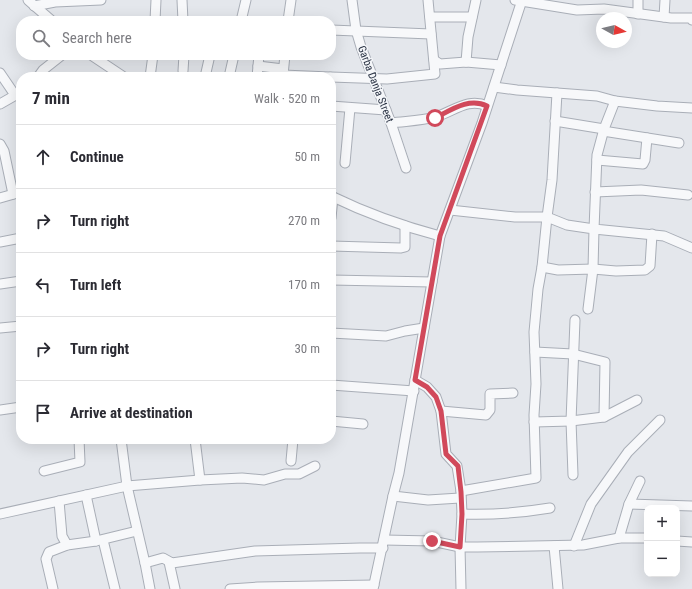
<!DOCTYPE html>
<html lang="en">
<head>
<meta charset="utf-8">
<style>
  :root { --surface:#fff; --page:#f7f7f7; --text:#2b2b33; --muted:#7c7c81; --line:#e1e1e2 }
  body { margin:0; font-family:"Roboto Condensed",sans-serif; background:var(--page); color:var(--text) }
  .controls { position:absolute; right:12px; bottom:12px; display:grid; overflow:hidden; border-radius:8px; box-shadow:0 4px 16px #0002 }
  .controls button { width:36px; height:36px; display:grid; place-items:center; padding:0; border:0; border-bottom:1px solid var(--line); background:var(--surface); color:var(--text); font:20px sans-serif }
  .compass { position:absolute; left:596px; top:12px; width:36px; height:36px; border-radius:50%; background:var(--surface); box-shadow:0 4px 16px #0002; rotate:98deg }
  .stop { position:absolute; width:12px; height:12px; margin:-9px; border:3px solid #d1495b; border-radius:50%; background:#fff }
  .stop.end { background:#d1495b; border-color:#fff; box-shadow:0 1px 4px #0008 }
  .list { margin:0; padding:0; list-style:none }
  h2 { display:flex; justify-content:space-between; align-items:center; height:52px; margin:0; padding:0 16px; font-size:17px }
  h2 small { font-size:13px; font-weight:400; color:var(--muted) }
  .list li { display:grid; grid-template-columns:26px 1fr auto; gap:12px; align-items:center; box-sizing:border-box; height:64px; padding:0 16px; border-top:1px solid var(--line) }
  .list b { display:block; font-size:15px; white-space:nowrap }
  .list em { font-size:13px; font-style:normal; color:var(--muted) }
  .icon { flex:none; width:22px; height:22px; fill:none; stroke:currentColor; stroke-width:2; stroke-linecap:round; stroke-linejoin:round }
  .map { position:relative; flex:none; width:692px; height:589px; overflow:hidden }
  .search { position:absolute; background:var(--surface); box-shadow:0 4px 16px #0002; left:16px; top:16px; width:320px; height:44px; display:flex; align-items:center; gap:10px; box-sizing:border-box; padding:0 14px; border-radius:16px; color:var(--muted); font-size:15px }
  .panel { position:absolute; background:var(--surface); box-shadow:0 4px 16px #0002; left:16px; top:72px; width:320px; height:372px; border-radius:16px }
  .map>svg:first-child { display:block }
  .lines { fill:none; stroke-linecap:round; stroke-linejoin:round }
  .street-casing { stroke:#a9aeb7; stroke-width:11 }
  .street { stroke:#f7f8fa; stroke-width:9 }
  .route { stroke:#d1495b; stroke-width:5 }
  .labels { text-anchor:middle; stroke-width:3; stroke-linejoin:round; paint-order:stroke }
  .street-label { font-size:11px; fill:#2b3445; stroke:#f4f6f9 }
</style>
</head>
<body>
<div class="map">
<svg width="692" height="589" viewBox="0 0 692 589">
  <rect width="100%" height="100%" fill="#e4e7ec"/>
  <g class="lines">
    <defs>
      <g id="street">
        <polyline points="28,0 52,21"/>
        <polyline points="182,0 183,21"/>
        <polyline points="352,0 356,30 361,47 391,123 406,168"/>
        <polyline points="515,0 577,10 604,9 671,18 691,18 692,20"/>
        <polyline points="34,6 55,2 101,0"/>
        <polyline points="638,14 638,0"/>
        <polyline points="430,17 472,17"/>
        <polyline points="664,17 665,0"/>
        <polyline points="155,21 156,0"/>
        <polyline points="241,21 246,0"/>
        <polyline points="288,21 291,0"/>
        <polyline points="331,30 431,34"/>
        <polyline points="91,55 124,77"/>
        <polyline points="434,60 440,64 466,62 501,65"/>
        <polyline points="466,62 468,37 476,0"/>
        <polyline points="258,66 283,69"/>
        <polyline points="183,71 184,55"/>
        <polyline points="0,73 15,95"/>
        <polyline points="283,75 330,77"/>
        <polyline points="283,75 285,55"/>
        <polyline points="38,77 43,70 62,55"/>
        <polyline points="150,77 153,55"/>
        <polyline points="205,77 210,55"/>
        <polyline points="229,77 234,55"/>
        <polyline points="257,77 259,55"/>
        <polyline points="331,77 387,79 435,74 428,0"/>
        <polyline points="494,87 517,90 597,96 615,101 657,106 692,108"/>
        <polyline points="615,101 604,129 597,155 594,229 664,236 692,248"/>
        <polyline points="0,104 21,92"/>
        <polyline points="331,106 386,110"/>
        <polyline points="555,121 604,129"/>
        <path d="M391,123C405,121 421,121 435,117C453,112 468,97 487,106"/>
        <polyline points="603,131 679,143"/>
        <polyline points="0,144 4,151 13,194"/>
        <polyline points="597,160 643,164 645,160 647,138"/>
        <polyline points="345,163 350,108"/>
        <polyline points="595,192 641,190 688,195"/>
        <path d="M331,196C366,213 402,226 440,236"/>
        <polyline points="0,198 21,192"/>
        <polyline points="450,210 515,217 547,217 567,225 594,229 593,269 588,309"/>
        <polyline points="331,218 333,197"/>
        <polyline points="0,242 21,238"/>
        <polyline points="331,246 401,248 405,247 405,226"/>
        <polyline points="542,267 558,270 593,269 616,271 645,270 650,266 652,234"/>
        <polyline points="331,280 432,282"/>
        <polyline points="0,284 21,281"/>
        <polyline points="0,328 21,326"/>
        <polyline points="331,333 386,336 405,331 424,328"/>
        <polyline points="535,352 573,354 605,362 604,417"/>
        <polyline points="415,380 427,387 436,397 441,411 446,454 457,466 461,491 462,514 460,547 461,589"/>
        <polyline points="331,385 414,391"/>
        <polyline points="0,410 21,407"/>
        <polyline points="441,411 486,415 490,410 490,394 513,393"/>
        <polyline points="331,421 363,424"/>
        <polyline points="534,422 571,421 604,417 637,400"/>
        <polyline points="121,439 127,486 145,563 150,589"/>
        <polyline points="195,439 200,480"/>
        <polyline points="291,461 293,439"/>
        <polyline points="44,471 80,462 79,439"/>
        <polyline points="573,475 571,421 575,320"/>
        <polyline points="461,491 536,478 534,415 536,384 534,332 538,289 542,267 547,217 552,180 557,93"/>
        <polyline points="86,495 96,541"/>
        <polyline points="393,496 428,500 460,498"/>
        <polyline points="59,501 62,536 67,545"/>
        <polyline points="629,504 692,506"/>
        <polyline points="0,514 127,486 200,480 242,478 264,480 285,474 299,474 315,466"/>
        <path d="M462,514C492,515 520,513 550,508"/>
        <polyline points="619,538 629,504 640,481"/>
        <polyline points="103,540 115,589"/>
        <polyline points="384,540 432,541 460,547 477,547 583,545 619,538 647,538"/>
        <polyline points="677,541 692,542"/>
        <polyline points="554,546 558,589"/>
        <polyline points="574,546 591,504 628,452 660,420"/>
        <polyline points="169,562 175,589"/>
        <polyline points="145,563 163,558 172,563 255,551 360,548 383,548"/>
        <polyline points="53,589 46,559 49,552 67,545 96,541 137,531"/>
        <polyline points="230,589 258,587 374,585"/>
        <polyline points="373,589 393,496 399,473 440,236 482,123 522,0"/>
      </g>
    </defs>
    <use href="#street" class="street-casing"/>
    <use href="#street" class="street"/>
  </g>
  <g class="lines">
    <path class="route" d="M432,541L460,547L462,514L461,492L458,466L446,454L441,411L436,397L427,387L415,380L440,236L487,106C469,97 451,110 435,118"/>
  </g>
  <g class="labels">
    <g class="street-label">
      <text transform="translate(376 84) rotate(69)" y="4">Garba Danja Street</text>
    </g>
  </g>
</svg>
<div class="controls">
<button>+</button>
<button>−</button>
</div>
<svg class="compass" viewBox="-18 -18 36 36"><path d="M0-13l5 13h-10z" fill="#e53935"/><path d="M0 13l5-13h-10z" fill="#7c7c81"/></svg>
<div class="stop" style="left:435px;top:118px"></div>
<div class="stop end" style="left:432px;top:541px"></div>
<div class="search"><svg class="icon" aria-label="search" viewBox="0 0 24 24"><circle cx="10" cy="10" r="6"/><path d="M15 15l6 6"/></svg>Search here</div>
<section class="panel">
<h2>7 min<small>Walk · 520 m</small></h2>
<ul class="list">
<li><svg class="icon" aria-label="ahead" viewBox="0 0 24 24"><path d="M12 20V5M6 11l6-6 6 6"/></svg><div><b>Continue</b></div><em>50 m</em></li>
<li><svg class="icon" aria-label="right" viewBox="0 0 24 24"><path d="M7 20v-9h11M14 6l5 5-5 5"/></svg><div><b>Turn right</b></div><em>270 m</em></li>
<li><svg class="icon" aria-label="left" viewBox="0 0 24 24"><path d="M17 20v-9H6M10 6l-5 5 5 5"/></svg><div><b>Turn left</b></div><em>170 m</em></li>
<li><svg class="icon" aria-label="right" viewBox="0 0 24 24"><path d="M7 20v-9h11M14 6l5 5-5 5"/></svg><div><b>Turn right</b></div><em>30 m</em></li>
<li><svg class="icon" aria-label="arrive" viewBox="0 0 24 24"><path d="M6 21V4h12l-3 4 3 4H6"/></svg><div><b>Arrive at destination</b></div></li>
</ul>
</section>
</div>
</body>
</html>
